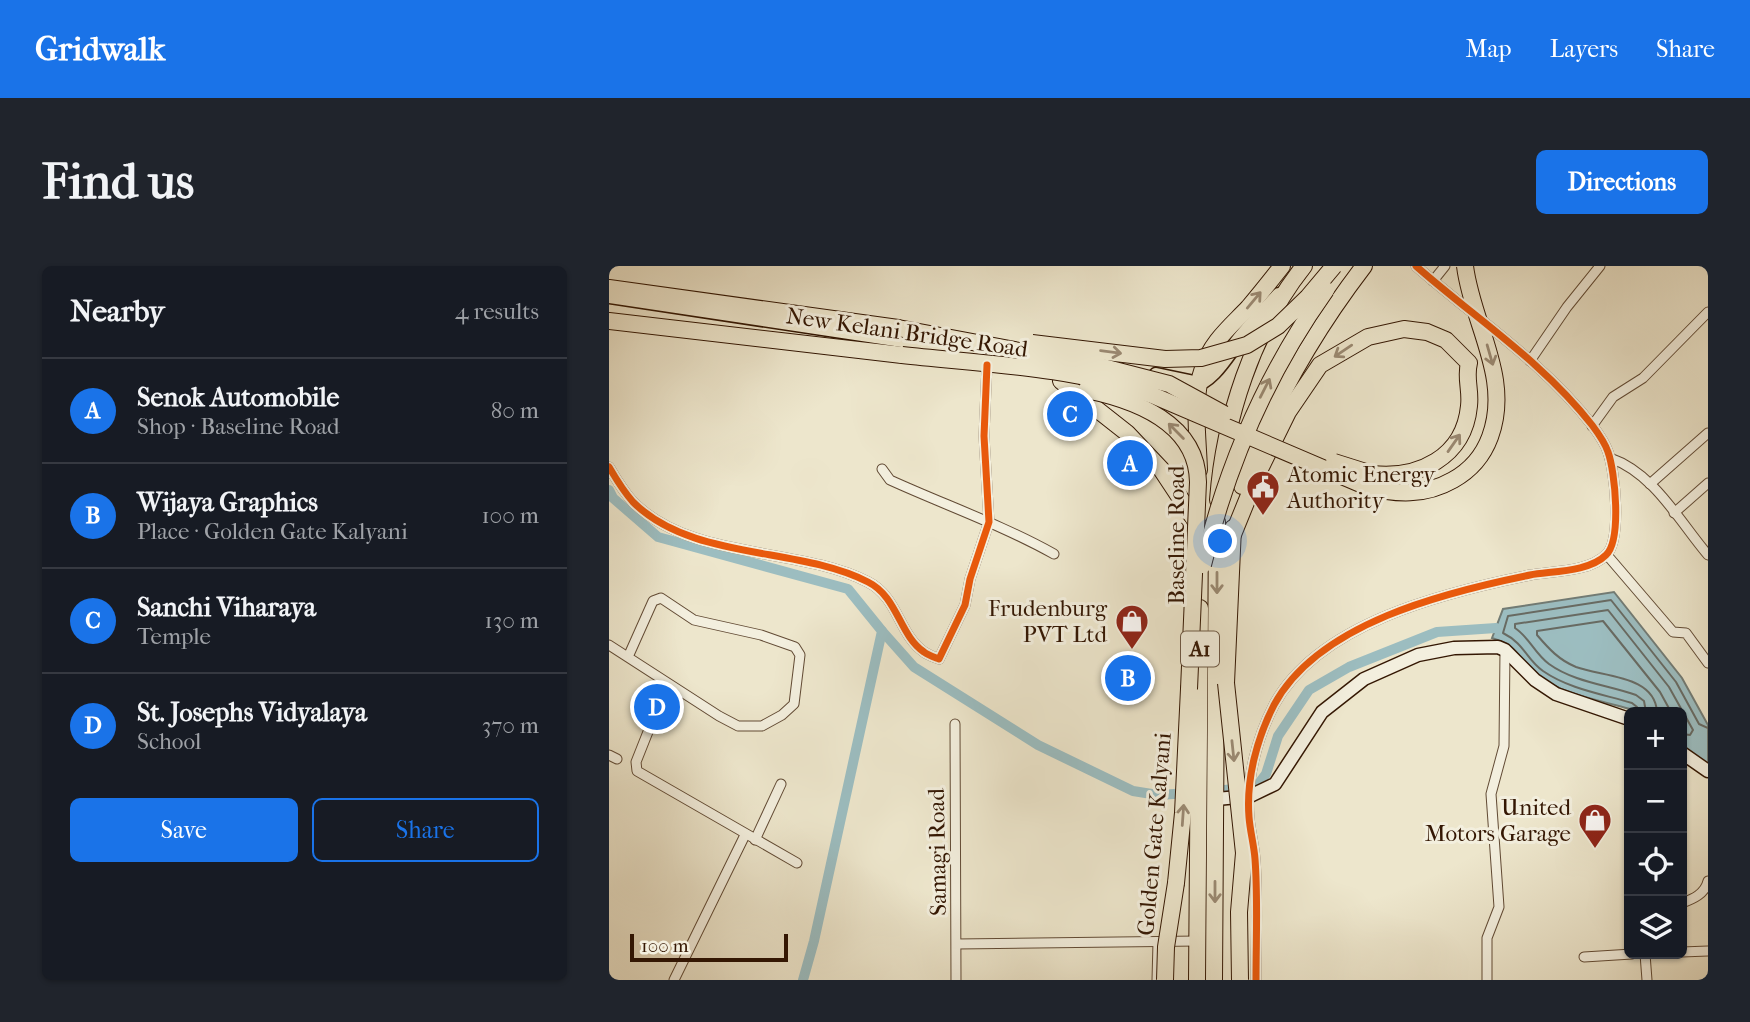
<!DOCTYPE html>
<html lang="en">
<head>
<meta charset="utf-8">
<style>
  :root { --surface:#171b24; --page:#20242c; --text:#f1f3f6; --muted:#9ea1a6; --line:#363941; --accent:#1a73e8 }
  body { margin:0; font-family:"IM FELL French Canon",serif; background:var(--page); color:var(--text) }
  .controls { position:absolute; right:21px; bottom:21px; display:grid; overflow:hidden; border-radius:10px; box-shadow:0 2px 5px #0004 }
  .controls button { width:63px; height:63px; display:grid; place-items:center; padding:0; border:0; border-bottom:2px solid var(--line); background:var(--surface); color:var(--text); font:35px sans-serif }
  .scale { position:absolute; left:21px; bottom:18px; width:158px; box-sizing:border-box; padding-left:7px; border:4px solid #341703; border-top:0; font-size:19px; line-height:24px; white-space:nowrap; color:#341703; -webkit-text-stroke:5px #f3efde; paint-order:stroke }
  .you { position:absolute; left:612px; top:276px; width:24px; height:24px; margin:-18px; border:5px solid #fff; border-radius:50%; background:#1a73e8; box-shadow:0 0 0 10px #1a73e833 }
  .badge { display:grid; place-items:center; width:46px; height:46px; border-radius:50%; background:var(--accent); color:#fff; font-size:23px; font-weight:700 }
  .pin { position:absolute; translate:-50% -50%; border:4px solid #fff; box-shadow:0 2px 7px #0006 }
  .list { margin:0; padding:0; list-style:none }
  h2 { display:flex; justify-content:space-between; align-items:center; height:91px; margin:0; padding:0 28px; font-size:30px }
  h2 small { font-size:23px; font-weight:400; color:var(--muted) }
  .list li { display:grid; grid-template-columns:46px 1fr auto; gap:21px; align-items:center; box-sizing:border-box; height:105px; padding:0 28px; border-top:2px solid var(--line) }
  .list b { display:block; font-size:26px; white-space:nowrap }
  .list p { margin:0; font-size:23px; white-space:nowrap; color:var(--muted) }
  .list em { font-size:23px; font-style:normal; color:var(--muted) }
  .actions { display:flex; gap:14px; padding:21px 28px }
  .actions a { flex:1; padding:16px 0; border:2px solid var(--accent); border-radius:10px; text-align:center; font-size:24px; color:var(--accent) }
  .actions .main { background:var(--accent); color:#fff }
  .icon { flex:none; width:38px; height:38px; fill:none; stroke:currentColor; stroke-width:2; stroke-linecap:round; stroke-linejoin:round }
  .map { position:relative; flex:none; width:1099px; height:714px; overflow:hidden; border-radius:10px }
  header { display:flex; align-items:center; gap:42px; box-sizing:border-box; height:98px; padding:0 35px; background:var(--accent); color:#fff }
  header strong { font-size:33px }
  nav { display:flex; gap:38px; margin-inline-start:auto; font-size:24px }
  .intro { display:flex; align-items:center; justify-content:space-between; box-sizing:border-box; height:168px; padding:0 42px }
  h1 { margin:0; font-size:49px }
  .button { padding:18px 32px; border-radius:10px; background:var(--accent); color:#fff; font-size:24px; font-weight:700 }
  main { display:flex; gap:42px; padding:0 42px }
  aside { flex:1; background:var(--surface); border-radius:10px; box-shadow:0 2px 5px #0004 }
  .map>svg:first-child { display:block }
  .water { fill:#9cbdc0; stroke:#727b74; stroke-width:2 }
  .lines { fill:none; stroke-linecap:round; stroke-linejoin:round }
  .shore { stroke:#686a62; stroke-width:2 }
  .canal { stroke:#9cbdc0; stroke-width:10 }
  .street-casing { stroke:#624b35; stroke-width:11 }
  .secondary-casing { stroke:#341703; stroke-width:15 }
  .primary-casing { stroke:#341703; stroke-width:17 }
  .highway-casing { stroke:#341703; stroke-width:18 }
  .street { stroke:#f3efde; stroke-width:9 }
  .secondary { stroke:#f3efde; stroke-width:12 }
  .primary { stroke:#ede6cc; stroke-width:14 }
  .highway { stroke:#ede6cc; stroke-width:16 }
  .highway-bridge-casing { stroke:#341703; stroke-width:18; stroke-linecap:butt }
  .highway-bridge { stroke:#ede6cc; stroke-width:16 }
  .cycleway-casing { stroke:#f3efde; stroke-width:11 }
  .cycleway { stroke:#e8590c; stroke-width:7 }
  .oneway { stroke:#9a8972 }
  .labels { text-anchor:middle; stroke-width:6; stroke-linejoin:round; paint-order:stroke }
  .shield { fill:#f3efde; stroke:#6d5845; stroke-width:2 }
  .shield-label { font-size:21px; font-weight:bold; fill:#341703 }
  .street-label { font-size:23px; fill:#341703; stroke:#f3efde }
  .poi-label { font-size:23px; fill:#341703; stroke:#f3efde; text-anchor:end }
</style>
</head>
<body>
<header>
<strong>Gridwalk</strong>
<nav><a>Map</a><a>Layers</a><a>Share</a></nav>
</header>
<div class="intro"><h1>Find us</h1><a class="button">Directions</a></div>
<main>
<aside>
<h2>Nearby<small>4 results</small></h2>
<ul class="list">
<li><span class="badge">A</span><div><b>Senok Automobile</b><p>Shop · Baseline Road</p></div><em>80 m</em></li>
<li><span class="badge">B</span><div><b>Wijaya Graphics</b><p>Place · Golden Gate Kalyani</p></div><em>100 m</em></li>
<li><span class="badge">C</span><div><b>Sanchi Viharaya</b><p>Temple</p></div><em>130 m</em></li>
<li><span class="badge">D</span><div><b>St. Josephs Vidyalaya</b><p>School</p></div><em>370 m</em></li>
</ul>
<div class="actions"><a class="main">Save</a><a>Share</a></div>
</aside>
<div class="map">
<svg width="1099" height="714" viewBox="0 0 1099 714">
  <rect width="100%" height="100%" fill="#ede6cc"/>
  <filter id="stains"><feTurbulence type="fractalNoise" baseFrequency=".00286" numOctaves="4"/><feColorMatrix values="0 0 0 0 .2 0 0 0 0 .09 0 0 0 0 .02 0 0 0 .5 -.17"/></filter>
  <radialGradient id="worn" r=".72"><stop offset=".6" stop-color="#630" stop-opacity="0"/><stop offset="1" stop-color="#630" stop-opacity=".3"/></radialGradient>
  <path class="water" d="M1005,326L1073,412L1099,459V501L1073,482V446H1025L1021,443C990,434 954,429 928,409C907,393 914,382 883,372L894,343Z"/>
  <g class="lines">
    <g class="shore">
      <path d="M1028,446V441L1023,437C993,428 960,423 934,405C917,393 916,378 894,367L899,350L1002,334L1067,416L1090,458L1099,462"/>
      <path d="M1037,446L1035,435L1027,429C998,419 965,416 940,398C926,388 920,371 906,362V358L999,344L1060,421L1084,464L1081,469L1073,468"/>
      <path d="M1048,446C1046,409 994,411 967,401C950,394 940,383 928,369V365L994,355L1051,426L1062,446"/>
    </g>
    <g class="canal">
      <polyline points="0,224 4,232 49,271 239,323 273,365 205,675 194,714"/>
      <polyline points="273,365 305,401 429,479 524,525 549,529 581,527"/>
      <polyline points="600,526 648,520 657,508 669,470 700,424 740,401 828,366 887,362"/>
    </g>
    <defs>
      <g id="street">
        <polyline points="824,15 836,0"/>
        <polyline points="921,95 958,41 991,0"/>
        <polyline points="983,160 1004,131 1034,112 1099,46"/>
        <path d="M1001,192C1045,207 1070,255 1099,289"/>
        <path d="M0,201C7,213 15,226 24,236C83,295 189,280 259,316C289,331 290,369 315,386C319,389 325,391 330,393L356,339L361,313L380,256L375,170L378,99"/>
        <path d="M273,203L281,214C336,239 393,259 445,288"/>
        <polyline points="1041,218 1099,167"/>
        <polyline points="1065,247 1099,217"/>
        <polyline points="998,289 1064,366 1077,367 1099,397"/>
        <polyline points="0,379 110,450 129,460 153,460 173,449 185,438 191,389 186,381 152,369 85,354 52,332 44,335 19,391"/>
        <polyline points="58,418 27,496 28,505 188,597"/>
        <polyline points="346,458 347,714"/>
        <polyline points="0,489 8,493"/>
        <polyline points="146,574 172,518"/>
        <path d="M1073,637C1084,633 1096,628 1099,615"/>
        <polyline points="348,678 589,675"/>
        <polyline points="1073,686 1099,685"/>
        <polyline points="1036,688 1038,714"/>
        <polyline points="975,691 1023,688"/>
        <polyline points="65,714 136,569"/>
        <polyline points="548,714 549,676"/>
        <path d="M647,714C647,674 649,633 646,593C645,579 641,565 640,551C637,513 648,472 665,439C709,357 837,326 921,309C943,305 980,306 997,289C1013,274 1006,205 999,186C996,177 989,167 983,159C934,96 866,52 807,0"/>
        <polyline points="878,714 878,672 890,641 882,528 895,480 896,384"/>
      </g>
      <g id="secondary">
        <polyline points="1073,487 1099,505"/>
        <polyline points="607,533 641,530 666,518 713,446 755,413 809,389 845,382 889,381 896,384 926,414 947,428 1020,453"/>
      </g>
      <g id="primary">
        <polyline points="0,30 406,91"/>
        <polyline points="547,109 590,118"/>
        <path d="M583,120C606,114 619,86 633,70C645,56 657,43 670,29"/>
      </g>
      <g id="highway">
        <polyline points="0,22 289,62"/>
        <polyline points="0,55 293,89"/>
        <polyline points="452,115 518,167 552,203 591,262"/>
        <path d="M590,204C589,172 583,133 594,102C602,76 621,61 639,42C651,28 662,14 673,0"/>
        <path d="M633,220C662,139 703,68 755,0"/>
        <path d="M609,234C615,153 644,64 695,0"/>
        <path d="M623,271L649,207L679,146L711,99L759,71L795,63L818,66L837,74L860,97C856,112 862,124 860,140C855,192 809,213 763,208"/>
        <polyline points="617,417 624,262"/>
        <polyline points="567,617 574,547 580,423"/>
        <polyline points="588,714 591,342"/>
        <polyline points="605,714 608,256"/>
      </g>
    </defs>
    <use href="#street" class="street-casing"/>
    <use href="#secondary" class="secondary-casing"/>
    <use href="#primary" class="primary-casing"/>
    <use href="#highway" class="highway-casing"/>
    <use href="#street" class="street"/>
    <use href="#secondary" class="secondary"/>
    <use href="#primary" class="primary"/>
    <use href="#highway" class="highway"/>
    <defs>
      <g id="highway-bridge">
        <polyline points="289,62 490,100 560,118 615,148"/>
        <polyline points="423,77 556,93 592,92 638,79 669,60 699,31 725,0"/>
        <path d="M293,89C376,98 464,101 543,129L756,220C787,229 816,230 844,214C862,204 874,190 881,171C903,112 863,58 856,0"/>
        <path d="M477,124C526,134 588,157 589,216L580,423"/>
        <polyline points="725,196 763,208"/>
        <path d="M594,299C618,199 657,108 717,24"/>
        <polyline points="617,417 635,587 630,646 631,714"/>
        <polyline points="556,714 557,681 567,617"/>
      </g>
    </defs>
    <use href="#highway-bridge" class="highway-bridge-casing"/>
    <use href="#highway-bridge" class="highway-bridge"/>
    <defs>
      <g id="cycleway">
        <path d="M0,201C7,213 15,226 24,236C83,295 189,280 259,316C289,331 290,369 315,386C319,389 325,391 330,393L356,339L361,313L380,256L375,170L378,99"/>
        <path d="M647,714C647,674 649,633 646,593C645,579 641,565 640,551C637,513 648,472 665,439C709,357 837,326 921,309C943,305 980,306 997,289C1013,274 1006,205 999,186C996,177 989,167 983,159C934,96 866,52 807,0"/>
      </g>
    </defs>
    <use href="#cycleway" class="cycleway-casing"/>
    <use href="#cycleway" class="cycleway"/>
  </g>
  <defs><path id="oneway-shaft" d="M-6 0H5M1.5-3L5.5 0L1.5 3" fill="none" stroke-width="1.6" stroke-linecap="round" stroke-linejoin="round" transform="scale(1.75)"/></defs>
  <g class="oneway">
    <use href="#oneway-shaft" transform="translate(645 34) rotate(-50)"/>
    <use href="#oneway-shaft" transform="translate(734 85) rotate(146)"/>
    <use href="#oneway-shaft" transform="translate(502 86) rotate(7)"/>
    <use href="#oneway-shaft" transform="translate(881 89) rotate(74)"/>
    <use href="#oneway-shaft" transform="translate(656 122) rotate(-63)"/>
    <use href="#oneway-shaft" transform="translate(567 165) rotate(-135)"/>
    <use href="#oneway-shaft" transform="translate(845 177) rotate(-55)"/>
    <use href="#oneway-shaft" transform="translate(608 317) rotate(90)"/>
    <use href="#oneway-shaft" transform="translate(624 485) rotate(84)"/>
    <use href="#oneway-shaft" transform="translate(574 549) rotate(-86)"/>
    <use href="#oneway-shaft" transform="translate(606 626) rotate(90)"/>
  </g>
  <defs>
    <symbol id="civic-pin" viewBox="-11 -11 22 30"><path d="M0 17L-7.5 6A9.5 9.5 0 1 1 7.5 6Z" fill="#8f2418" stroke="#f3efde"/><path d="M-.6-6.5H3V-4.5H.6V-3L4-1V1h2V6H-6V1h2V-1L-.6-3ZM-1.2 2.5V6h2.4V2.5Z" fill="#fff"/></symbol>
    <symbol id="shop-pin" viewBox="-11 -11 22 30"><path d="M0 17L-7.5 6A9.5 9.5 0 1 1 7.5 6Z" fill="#8f2418" stroke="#f3efde"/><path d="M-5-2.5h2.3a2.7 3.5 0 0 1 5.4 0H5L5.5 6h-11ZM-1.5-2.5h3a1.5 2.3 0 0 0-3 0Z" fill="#fff"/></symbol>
  </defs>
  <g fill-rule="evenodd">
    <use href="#civic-pin" x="635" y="202" width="38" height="52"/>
    <use href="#shop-pin" x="504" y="336" width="38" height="52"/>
    <use href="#shop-pin" x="967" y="535" width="38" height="52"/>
  </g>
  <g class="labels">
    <rect class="shield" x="572" y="365.5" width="38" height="35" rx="5"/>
    <g class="shield-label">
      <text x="591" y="390">A1</text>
    </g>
    <g class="street-label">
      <text transform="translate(298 66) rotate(8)" y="8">New Kelani Bridge Road</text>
      <text transform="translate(567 269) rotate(-90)" y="8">Baseline Road</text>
      <text transform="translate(545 568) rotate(-85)" y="8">Golden Gate Kalyani</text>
      <text transform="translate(328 586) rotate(-91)" y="8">Samagi Road</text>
    </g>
    <g class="poi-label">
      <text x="678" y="216" text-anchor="start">Atomic Energy<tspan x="678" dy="26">Authority</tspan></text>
      <text x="498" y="350">Frudenburg<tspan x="498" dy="26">PVT Ltd</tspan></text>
      <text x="962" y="549">United<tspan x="962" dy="26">Motors Garage</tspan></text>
    </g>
  </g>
  <rect width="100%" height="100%" filter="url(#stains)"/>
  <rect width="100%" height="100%" fill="url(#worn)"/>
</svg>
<div class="controls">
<button>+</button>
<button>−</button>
<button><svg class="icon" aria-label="locate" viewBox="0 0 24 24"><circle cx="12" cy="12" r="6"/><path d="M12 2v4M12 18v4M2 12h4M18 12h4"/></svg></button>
<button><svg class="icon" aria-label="layers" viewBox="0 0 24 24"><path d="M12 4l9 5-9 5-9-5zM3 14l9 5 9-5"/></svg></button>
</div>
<div class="scale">100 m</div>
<div class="you"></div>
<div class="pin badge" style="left:521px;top:197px">A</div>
<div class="pin badge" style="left:519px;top:412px">B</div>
<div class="pin badge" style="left:461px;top:148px">C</div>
<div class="pin badge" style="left:48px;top:441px">D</div>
</div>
</main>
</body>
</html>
